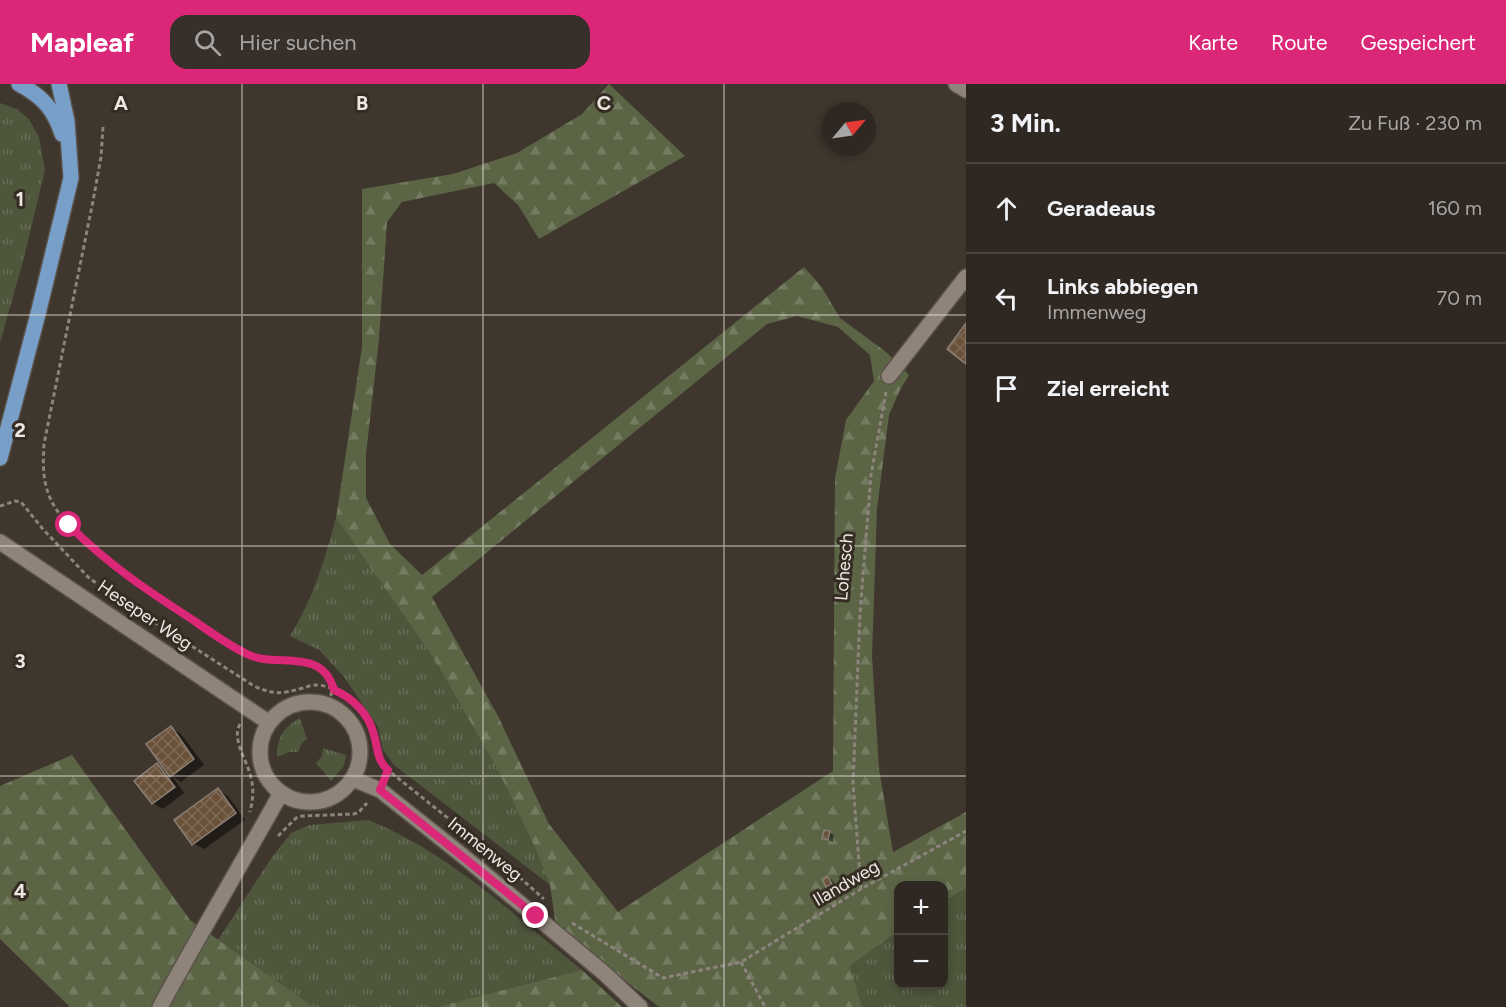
<!DOCTYPE html>
<html lang="de">
<head>
<meta charset="utf-8">
<style>
  :root { --surface:#2f2822; --page:#37302a; --text:#f1f3f6; --muted:#a7a6a5; --line:#4a4440; --accent:#db2777 }
  body { margin:0; font-family:Figtree,sans-serif; background:var(--page); color:var(--text) }
  .controls { position:absolute; right:18px; bottom:18px; display:grid; overflow:hidden; border-radius:12px; box-shadow:0 3px 9px #0003 }
  .controls button { width:54px; height:54px; display:grid; place-items:center; padding:0; border:0; border-bottom:2px solid var(--line); background:var(--surface); color:var(--text); font:30px sans-serif }
  .compass { position:absolute; left:822px; top:18px; width:54px; height:54px; border-radius:50%; background:var(--surface); box-shadow:0 3px 9px #0003; rotate:61deg }
  .stop { position:absolute; width:18px; height:18px; margin:-14px; border:4px solid #db2777; border-radius:50%; background:#fff }
  .stop.end { background:#db2777; border-color:#fff; box-shadow:0 2px 6px #0008 }
  .list { margin:0; padding:0; list-style:none }
  h2 { display:flex; justify-content:space-between; align-items:center; height:78px; margin:0; padding:0 24px; font-size:26px }
  h2 small { font-size:20px; font-weight:400; color:var(--muted) }
  .list li { display:grid; grid-template-columns:39px 1fr auto; gap:18px; align-items:center; box-sizing:border-box; height:90px; padding:0 24px; border-top:2px solid var(--line) }
  .list b { display:block; font-size:22px; white-space:nowrap }
  .list p { margin:0; font-size:20px; white-space:nowrap; color:var(--muted) }
  .list em { font-size:20px; font-style:normal; color:var(--muted) }
  .icon { flex:none; width:33px; height:33px; fill:none; stroke:currentColor; stroke-width:2; stroke-linecap:round; stroke-linejoin:round }
  .map { position:relative; flex:none; width:966px; height:923px; overflow:hidden }
  header { display:flex; align-items:center; gap:36px; box-sizing:border-box; height:84px; padding:0 30px; background:var(--accent); color:#fff }
  header strong { font-size:28px }
  nav { display:flex; gap:33px; margin-inline-start:auto; font-size:21px }
  .search { width:420px; height:54px; background:var(--page); display:flex; align-items:center; gap:15px; box-sizing:border-box; padding:0 21px; border-radius:18px; color:var(--muted); font-size:22px }
  main { display:flex }
  aside { flex:1; background:var(--surface) }
  .map>svg:first-child { display:block }
  .grass { fill:url(#grass-tufts) }
  .forest { fill:url(#forest-firs); fill-rule:evenodd }
  .shadow { fill:#0007 }
  .building { fill:url(#building-cross-hatch); stroke:#897e74; stroke-width:1.5 }
  .lines { fill:none; stroke-linecap:round; stroke-linejoin:round }
  .minor-casing { stroke:#5a524a; stroke-width:18 }
  .tertiary-casing { stroke:#5a524a; stroke-width:18 }
  .primary-casing { stroke:#5a524a; stroke-width:18 }
  .path { stroke:#8c847d; stroke-width:3; stroke-dasharray:4.5 3; stroke-linecap:butt }
  .minor { stroke:#8f847a; stroke-width:15 }
  .tertiary { stroke:#8f847a; stroke-width:15 }
  .primary { stroke:#789fc8; stroke-width:15 }
  .route { stroke:#db2777; stroke-width:8 }
  .grid { fill:none; stroke:#ede7e2; stroke-width:1.5; stroke-opacity:0.55 }
  .labels { text-anchor:middle; stroke-width:6; stroke-linejoin:round; paint-order:stroke }
  .street-label { font-size:18px; fill:#ede7e2; stroke:#352c23 }
  .grid-label { font-size:20px; text-anchor:middle; font-weight:bold; fill:#ede7e2; stroke:#352c23; stroke-width:6; stroke-linejoin:round; paint-order:stroke }
</style>
</head>
<body>
<header>
<strong>Mapleaf</strong>
<div class="search"><svg class="icon" aria-label="search" viewBox="0 0 24 24"><circle cx="10" cy="10" r="6"/><path d="M15 15l6 6"/></svg>Hier suchen</div>
<nav><a>Karte</a><a>Route</a><a>Gespeichert</a></nav>
</header>
<main>
<div class="map">
<svg width="966" height="923" viewBox="0 0 966 923">
  <defs>
    <pattern id="grass-tufts" width="24" height="20" patternUnits="userSpaceOnUse" patternTransform="scale(1.5)"><rect width="24" height="20" fill="#4e563c"/><path d="M3 7l-1-3M5 7V3M7 7l1-3M15 17l-1-3M17 17v-4M19 17l1-3" fill="none" stroke="#686e58"/></pattern>
    <pattern id="forest-firs" width="22" height="20" patternUnits="userSpaceOnUse" patternTransform="scale(1.5)"><rect width="22" height="20" fill="#5b6546"/><path d="M5 1l3.5 6h-7zM16 11l3.5 6h-7z" fill="#737b60"/></pattern>
    <pattern id="building-cross-hatch" width="8" height="8" patternUnits="userSpaceOnUse" patternTransform="scale(1.5)"><rect width="8" height="8" fill="#6a5139"/><path d="M0 0l8 8M0 8l8-8" fill="none" stroke="#806a55"/></pattern>
  </defs>
  <rect width="100%" height="100%" fill="#3f362d"/>
  <g class="grass">
    <polygon points="0,19 17,25 29,35 39,53 45,86 24,174 0,259"/>
    <path d="M336,434L436,578L500,690L536,766L550,801L394,681L383,666L378,643L344,593L319,566L290,552C313,515 325,475 336,434Z"/>
    <path d="M300,634L307,655L302,659L298,668H290L277,673C277,654 283,643 300,634Z"/>
    <polygon points="323,664 346,671 344,682 331,697 316,679 322,672"/>
    <path d="M368,736C449,768 515,832 582,886L436,923H314L218,856L272,773L291,749L309,741Z"/>
    <polygon points="966,804 966,923 862,923 850,882 898,847 898,900 944,900 944,818"/>
  </g>
  <g class="forest">
    <path d="M609,0L685,72L539,155L518,121L494,99L402,118L387,138L379,255L366,370V414L390,460L422,491L804,183L821,202L840,234L886,268L909,291L900,306L889,331L877,425L872,572L879,685L893,768L966,728V804L944,818V802H898V847L850,882L862,923H659L556,843L550,801L536,766L500,690L436,578L336,434L362,263V105L453,90L517,69L582,30ZM797,232L838,243L870,271L874,297L846,336L835,394L833,687L618,828L549,740L498,632L432,513L767,240Z"/>
    <polygon points="72,671 190,836 314,923 70,923 0,855 0,702"/>
    <polygon points="582,886 622,923 436,923"/>
  </g>
  <g class="shadow">
    <polygon points="171,644 181,650 204,681 181,698 172,692 184,709 163,725 153,719 157,681 167,687"/>
    <polygon points="218,706 228,712 245,736 204,765 193,759"/>
    <polygon points="830,749 834,751 833,758 824,754"/>
    <polygon points="827,793 832,796 836,802 832,805 827,802"/>
  </g>
  <g class="building">
    <polygon points="966,239 966,280 947,265"/>
    <polygon points="171,642 194,675 170,693 146,660"/>
    <polygon points="157,679 175,703 152,720 134,697"/>
    <polygon points="218,704 236,729 192,761 174,736"/>
    <polygon points="824,746 830,747 828,756 822,755"/>
    <polygon points="827,792 832,800 826,803 822,795"/>
  </g>
  <g class="lines">
    <defs>
      <g id="minor">
        <polyline points="956,0 966,6"/>
        <polyline points="889,292 966,193"/>
        <path d="M160,923C199,851 241,781 281,709"/>
      </g>
      <g id="tertiary">
        <polyline points="0,458 268,638"/>
        <circle cx="310" cy="668" r="50"/>
        <polyline points="353,695 380,706 463,772 604,889 640,923"/>
      </g>
      <g id="primary">
        <path d="M19,0C42,12 54,25 62,50"/>
        <polyline points="0,374 38,230 71,94 67,37 59,0"/>
      </g>
    </defs>
    <use href="#minor" class="minor-casing"/>
    <use href="#tertiary" class="tertiary-casing"/>
    <use href="#primary" class="primary-casing"/>
    <g class="path">
      <path d="M103,43L101,73L93,117L44,360C43,379 42,399 52,418C78,467 163,518 210,548C222,555 236,567 249,572C269,579 303,571 321,584C335,595 333,607 328,621"/>
      <path d="M0,422L15,417L21,418L42,444L88,493L112,511L254,602C275,611 281,610 303,604C306,603 312,601 316,601C334,601 356,617 366,631C376,647 375,667 384,683L493,770L544,815"/>
      <path d="M240,640C231,656 248,677 251,694C254,706 253,716 250,728"/>
      <polyline points="278,752 296,734 302,732 353,730 358,729 367,719"/>
      <polyline points="861,805 853,699 860,529 871,391 886,308"/>
      <polyline points="572,839 663,894 741,878 861,805 966,747"/>
      <polyline points="741,878 765,923"/>
    </g>
    <use href="#minor" class="minor"/>
    <use href="#tertiary" class="tertiary"/>
    <use href="#primary" class="primary"/>
  </g>
  <g class="lines">
    <path class="route" d="M69,441C106,479 148,507 193,536C210,548 228,561 247,570C276,585 322,562 334,606C353,614 369,630 374,651C378,664 377,677 388,686L380,706L536,832"/>
  </g>
  <path class="grid" d="M242,0V923M483,0V923M724,0V923M0,231H966M0,462H966M0,692H966"/>
  <g class="labels">
    <g class="street-label">
      <text transform="translate(844 483) rotate(-85)" y="6">Lohesch</text>
      <text transform="translate(145 531) rotate(34)" y="6">Heseper Weg</text>
      <text transform="translate(485 765) rotate(39)" y="6">Immenweg</text>
      <text transform="translate(846 799) rotate(-30)" y="6">Ilandweg</text>
    </g>
  </g>
  <g class="grid-label">
    <text x="121" y="26">A</text>
    <text x="362" y="26">B</text>
    <text x="604" y="26">C</text>
    <text x="20" y="122">1</text>
    <text x="20" y="353">2</text>
    <text x="20" y="584">3</text>
    <text x="20" y="814">4</text>
  </g>
</svg>
<div class="controls">
<button>+</button>
<button>−</button>
</div>
<svg class="compass" viewBox="-18 -18 36 36"><path d="M0-13l5 13h-10z" fill="#e53935"/><path d="M0 13l5-13h-10z" fill="#a7a6a5"/></svg>
<div class="stop" style="left:69px;top:441px"></div>
<div class="stop end" style="left:536px;top:832px"></div>
</div>
<aside>
<h2>3 Min.<small>Zu Fuß · 230 m</small></h2>
<ul class="list">
<li><svg class="icon" aria-label="ahead" viewBox="0 0 24 24"><path d="M12 20V5M6 11l6-6 6 6"/></svg><div><b>Geradeaus</b></div><em>160 m</em></li>
<li><svg class="icon" aria-label="left" viewBox="0 0 24 24"><path d="M17 20v-9H6M10 6l-5 5 5 5"/></svg><div><b>Links abbiegen</b><p>Immenweg</p></div><em>70 m</em></li>
<li><svg class="icon" aria-label="arrive" viewBox="0 0 24 24"><path d="M6 21V4h12l-3 4 3 4H6"/></svg><div><b>Ziel erreicht</b></div></li>
</ul>
</aside>
</main>
</body>
</html>
